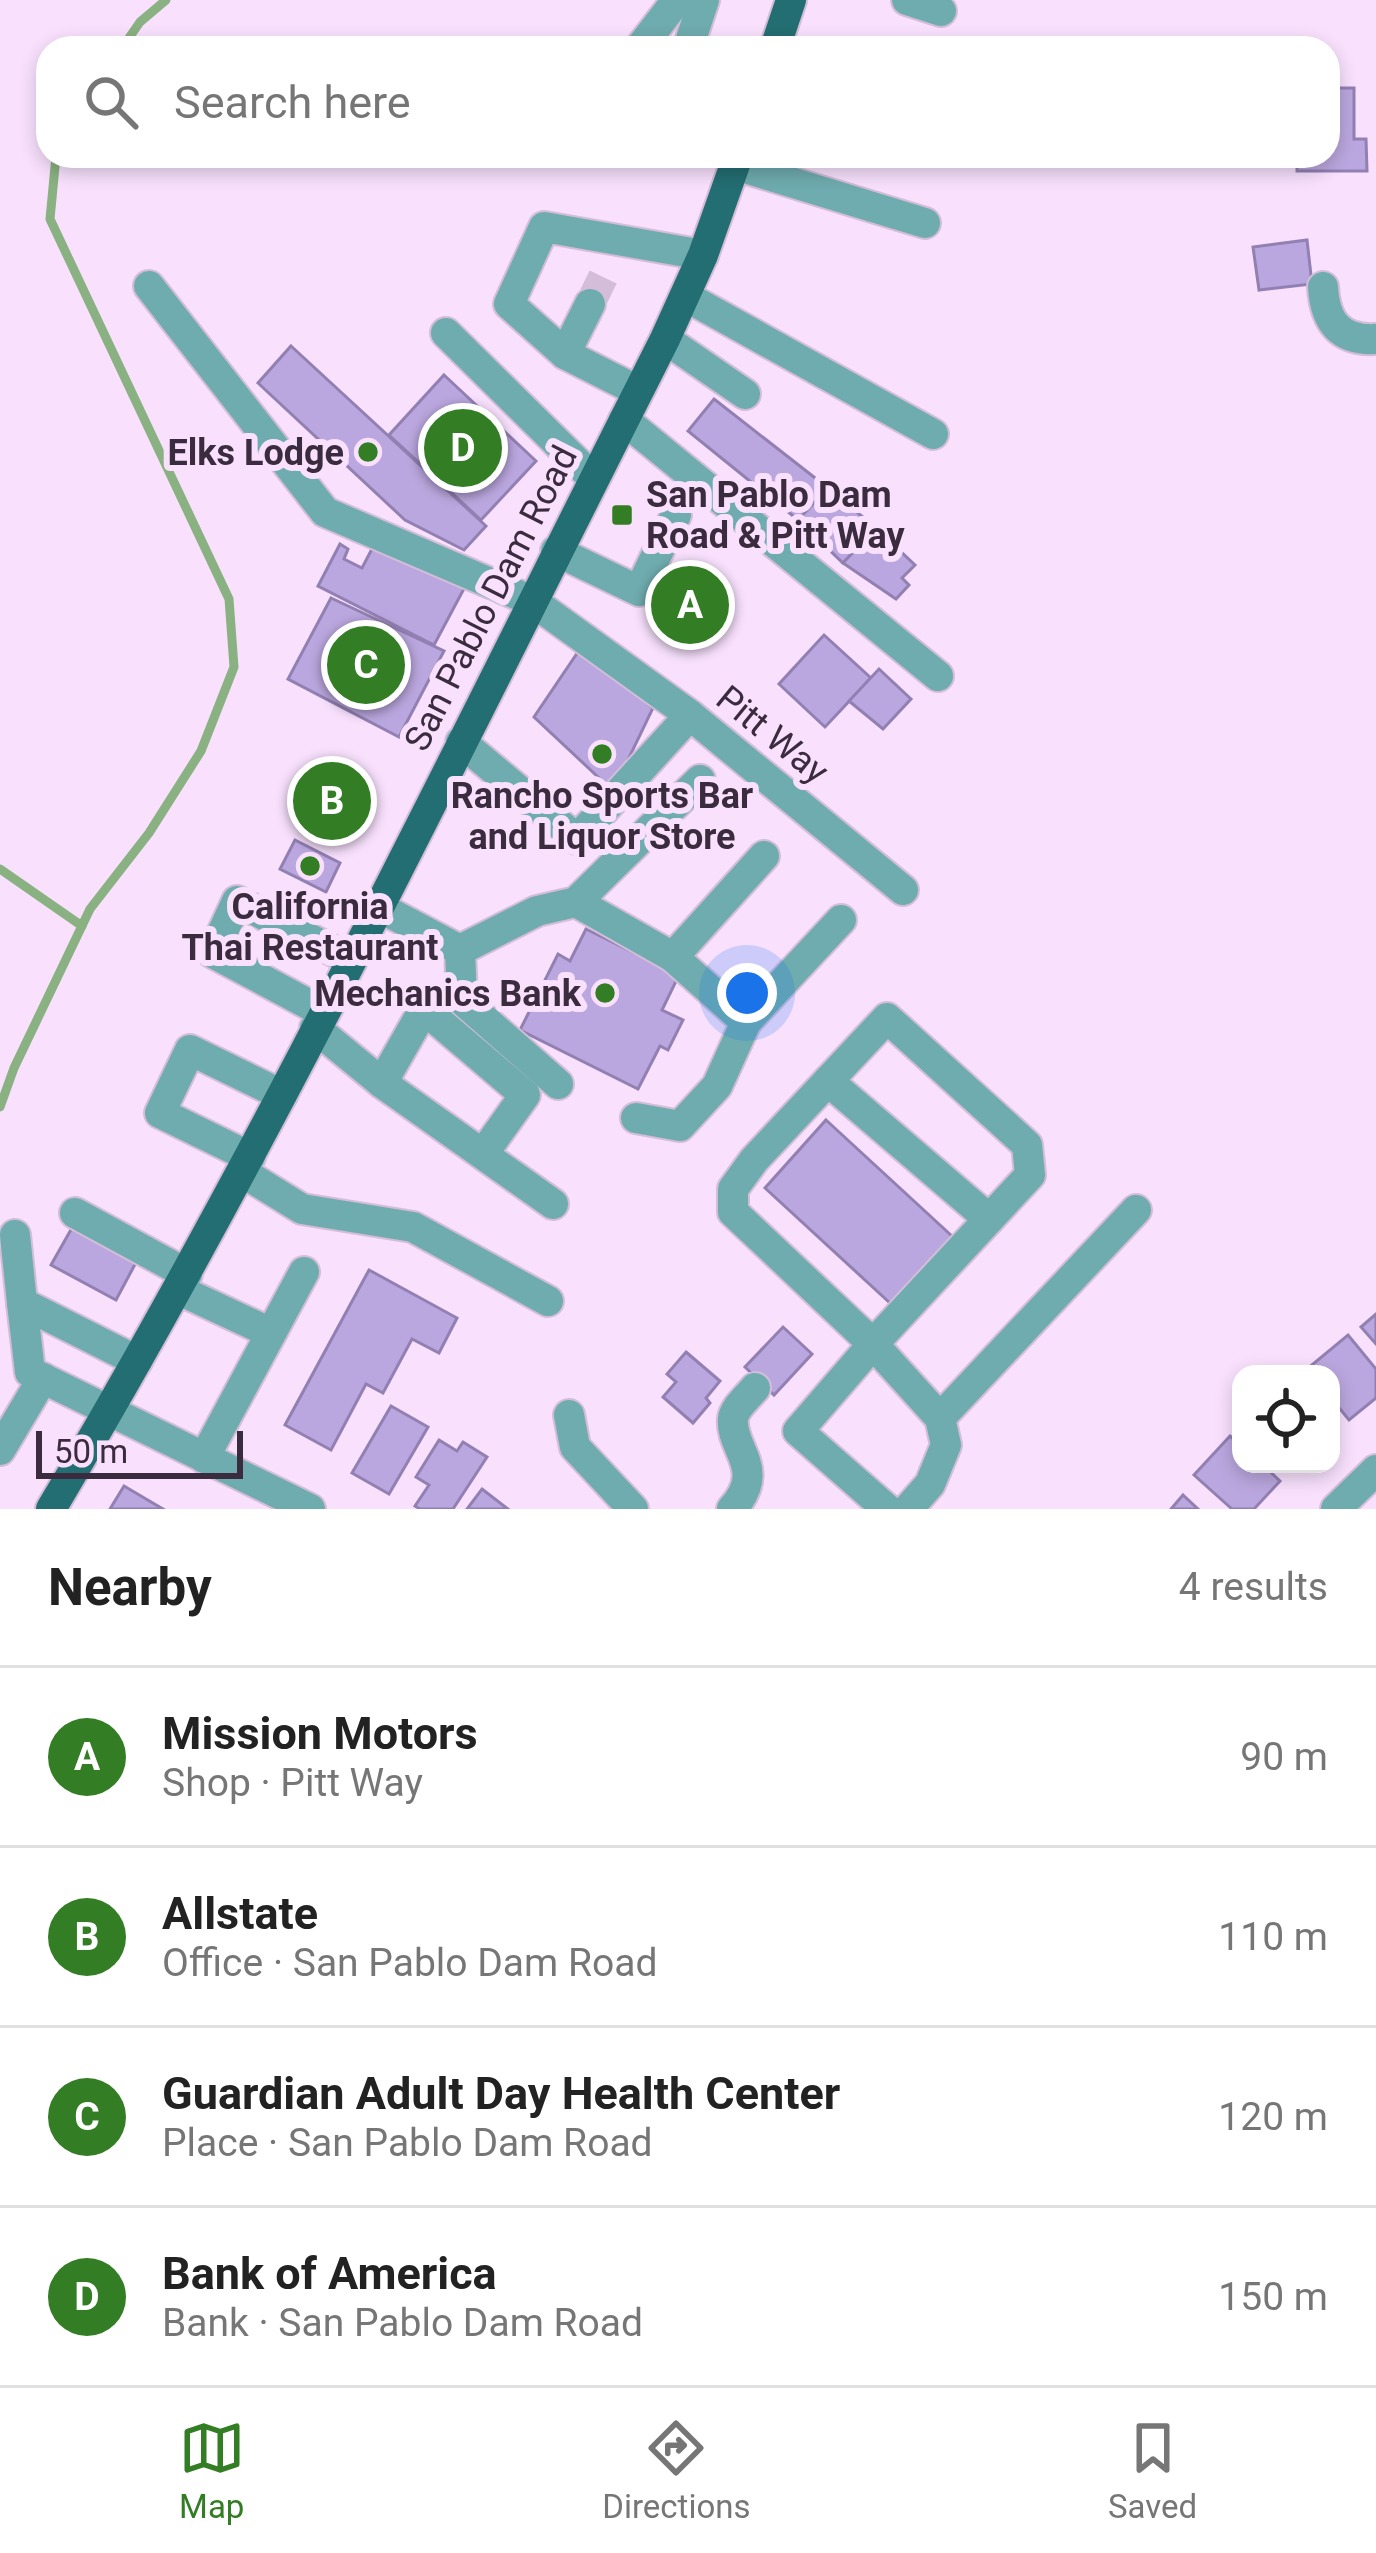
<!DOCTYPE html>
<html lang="en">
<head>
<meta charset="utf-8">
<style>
  :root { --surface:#fff; --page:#f6f6f6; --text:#222; --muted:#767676; --line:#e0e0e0; --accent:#337d24 }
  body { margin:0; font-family:Roboto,sans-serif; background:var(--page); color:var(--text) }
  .controls { position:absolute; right:36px; bottom:36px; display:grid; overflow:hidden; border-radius:24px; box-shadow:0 6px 18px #0003 }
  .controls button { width:108px; height:108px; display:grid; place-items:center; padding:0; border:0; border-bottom:3px solid var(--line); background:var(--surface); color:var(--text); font:60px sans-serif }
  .scale { position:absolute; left:36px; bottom:30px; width:207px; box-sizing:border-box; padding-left:12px; border:6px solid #3b2b3e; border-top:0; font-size:33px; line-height:42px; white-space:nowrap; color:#3b2b3e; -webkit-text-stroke:9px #f9e1fe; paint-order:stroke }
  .you { position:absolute; left:747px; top:993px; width:42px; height:42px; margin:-30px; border:9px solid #fff; border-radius:50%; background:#1a73e8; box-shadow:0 0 0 18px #1a73e833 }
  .badge { display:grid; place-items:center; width:78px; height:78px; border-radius:50%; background:var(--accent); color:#fff; font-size:39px; font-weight:700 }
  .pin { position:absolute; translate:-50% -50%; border:6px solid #fff; box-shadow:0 3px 12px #0006 }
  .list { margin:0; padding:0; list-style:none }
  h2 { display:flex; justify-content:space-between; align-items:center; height:156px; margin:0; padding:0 48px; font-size:51px }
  h2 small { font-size:39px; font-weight:400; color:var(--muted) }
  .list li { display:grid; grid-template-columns:78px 1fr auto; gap:36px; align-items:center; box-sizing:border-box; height:180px; padding:0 48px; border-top:3px solid var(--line) }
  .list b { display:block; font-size:45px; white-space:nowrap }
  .list p { margin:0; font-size:39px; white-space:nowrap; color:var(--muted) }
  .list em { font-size:39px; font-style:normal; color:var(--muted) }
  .icon { flex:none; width:66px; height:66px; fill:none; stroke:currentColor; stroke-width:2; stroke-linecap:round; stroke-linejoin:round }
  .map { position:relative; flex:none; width:1376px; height:1509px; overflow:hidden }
  .search { position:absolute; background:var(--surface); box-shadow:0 6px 18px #0003; left:36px; right:36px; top:36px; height:132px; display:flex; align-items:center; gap:30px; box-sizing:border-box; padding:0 42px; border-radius:36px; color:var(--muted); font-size:45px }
  .sheet { height:876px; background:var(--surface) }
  nav { display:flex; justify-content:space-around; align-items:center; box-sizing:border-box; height:168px; border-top:3px solid var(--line); background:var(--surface); font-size:33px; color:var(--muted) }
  nav a { display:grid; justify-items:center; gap:6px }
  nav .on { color:var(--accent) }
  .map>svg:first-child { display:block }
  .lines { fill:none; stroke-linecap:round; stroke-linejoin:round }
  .stream { stroke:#89b181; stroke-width:9 }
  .building { fill:#bba7df; stroke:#9280b3; stroke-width:3 }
  .minor-tunnel { stroke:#d3bdd8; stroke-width:30; stroke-dasharray:30 15; stroke-linecap:butt }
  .minor-casing { stroke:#d3bdd8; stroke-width:34 }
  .major-casing { stroke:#d3bdd8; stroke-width:34 }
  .minor { stroke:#6facaf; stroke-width:30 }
  .major { stroke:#236e72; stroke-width:30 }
  .poi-dot { fill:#337d24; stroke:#f9e1fe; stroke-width:4.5 }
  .labels { text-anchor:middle; stroke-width:12; stroke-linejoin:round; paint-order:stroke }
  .poi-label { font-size:36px; font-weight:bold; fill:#3b2b3e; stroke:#f9e1fe; text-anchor:end }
  .street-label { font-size:36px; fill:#3b2b3e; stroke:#f9e1fe }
</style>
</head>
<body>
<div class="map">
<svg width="1376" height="1509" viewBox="0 0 1376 1509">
  <rect width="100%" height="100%" fill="#f9e1fe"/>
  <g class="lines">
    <g class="stream">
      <polyline points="122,48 140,22 166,0"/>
      <polyline points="0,869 82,926"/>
      <polyline points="0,1107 14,1068 90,909 149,833 201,751 234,667 229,599 50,219 56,156"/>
    </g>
  </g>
  <g class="building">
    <polygon points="1328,88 1354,88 1354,139 1366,139 1367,171 1297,171 1297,156 1328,156"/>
    <polygon points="1307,240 1312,284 1259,290 1253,247"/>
    <polygon points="291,346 486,526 464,550 405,520 258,383"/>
    <polygon points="444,375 536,461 481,520 389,435"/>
    <polygon points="714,399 828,488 798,520 688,431"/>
    <polygon points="828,488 876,528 843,563 798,520"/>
    <polygon points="876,528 915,565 902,578 909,585 896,599 843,563"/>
    <polygon points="340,544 348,549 344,559 362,568 373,547 467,583 434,645 318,586"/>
    <polygon points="331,598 444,651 399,737 288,679"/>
    <polygon points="824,635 871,678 825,727 779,684"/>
    <polygon points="582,646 653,708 613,791 534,717"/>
    <polygon points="879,669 911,699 883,729 849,701"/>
    <polygon points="318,775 361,799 345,827 304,804"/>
    <polygon points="295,840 340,863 326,892 280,869"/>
    <polygon points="586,929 679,975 662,1010 683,1020 668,1050 660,1046 638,1089 520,1030 558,954 570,961"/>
    <polygon points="826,1120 953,1237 891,1304 765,1188"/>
    <polygon points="77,1219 141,1253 116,1300 51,1265"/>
    <polygon points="369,1270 457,1318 439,1353 412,1339 383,1393 366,1384 331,1450 285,1425"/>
    <polygon points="1376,1314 1376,1344 1361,1327"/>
    <polygon points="783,1327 812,1354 774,1395 745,1367"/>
    <polygon points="1348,1335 1376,1369 1376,1398 1349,1420 1331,1398 1331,1374 1311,1374 1307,1369"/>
    <polygon points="686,1352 720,1381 706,1398 710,1403 693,1423 663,1397 676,1382 667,1374"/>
    <polygon points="391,1406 428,1427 389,1494 352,1473"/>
    <polygon points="1230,1436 1241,1445 1241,1464 1262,1464 1280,1481 1254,1509 1232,1509 1194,1475"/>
    <polygon points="439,1440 457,1451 463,1442 487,1457 453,1509 420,1509 415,1506 429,1485 416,1477"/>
    <polygon points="124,1486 163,1509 110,1509"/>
    <polygon points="482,1489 508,1509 467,1509"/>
    <polygon points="1183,1495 1198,1509 1171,1509"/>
  </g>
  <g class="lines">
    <polyline class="minor-tunnel" points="590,304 608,267"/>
    <defs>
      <g id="minor">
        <polyline points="907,0 941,11"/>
        <polyline points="640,48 677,0"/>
        <polyline points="688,48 704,0"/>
        <polyline points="735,165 925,223"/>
        <polyline points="149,286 325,512 532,601 690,715 903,890"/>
        <path d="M1323,287C1325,322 1340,341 1376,339"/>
        <polyline points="685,296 933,434"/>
        <polyline points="446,333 594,479"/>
        <polyline points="665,339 745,394"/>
        <polyline points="565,354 590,304"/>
        <polyline points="638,391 565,354 509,304 544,227 703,255"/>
        <polyline points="624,420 938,676"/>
        <polyline points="556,551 639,591 676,515"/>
        <polyline points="461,742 577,839 690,715"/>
        <polyline points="576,902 673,957 764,856"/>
        <polyline points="377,906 460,950"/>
        <polyline points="673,957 746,1022 841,920"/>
        <polyline points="323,1012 213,953 237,901 349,959"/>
        <polyline points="315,1028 382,1083 553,1204"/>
        <polyline points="828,1081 989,1219"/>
        <polyline points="382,1083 424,1009 525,1095 483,1154"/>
        <polyline points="558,1084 462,1000 460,950 537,911 576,902 700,780"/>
        <polyline points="636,1118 680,1126 717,1086 746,1022"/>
        <polyline points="250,1157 160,1113 190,1050 282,1095"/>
        <polyline points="242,1172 302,1209 413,1227 548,1301"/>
        <polyline points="75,1213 187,1274"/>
        <polyline points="15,1235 22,1303"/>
        <polyline points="179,1290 271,1333"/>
        <polyline points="137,1361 22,1303 30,1372 310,1509"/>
        <polyline points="569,1415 575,1447 633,1509"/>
        <polyline points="940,1418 1136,1210"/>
        <polyline points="0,1450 43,1378"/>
        <polyline points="204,1458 304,1272"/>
        <path d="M732,1509C768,1469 730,1449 733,1419C734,1408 748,1397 755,1388"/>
        <polyline points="887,1509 798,1431 873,1344 1030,1175 1027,1145 887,1018 754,1160 733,1189 733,1212 873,1344 940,1418 946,1445 930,1484 908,1509"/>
        <polyline points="1336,1509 1376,1470"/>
      </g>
      <g id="major">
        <polyline points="775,48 791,0"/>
        <path d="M51,1509C276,1131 466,732 665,339L703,255L738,156"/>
      </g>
    </defs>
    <use href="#minor" class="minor-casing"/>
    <use href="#major" class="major-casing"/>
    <use href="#minor" class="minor"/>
    <use href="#major" class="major"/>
  </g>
  <g class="poi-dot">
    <circle cx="368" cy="452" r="12"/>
    <rect x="610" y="503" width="24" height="24" rx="6"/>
    <circle cx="602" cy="754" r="12"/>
    <circle cx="310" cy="866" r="12"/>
    <circle cx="605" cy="993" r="12"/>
  </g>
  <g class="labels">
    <g class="poi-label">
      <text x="344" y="465">Elks Lodge</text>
      <text x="646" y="507" text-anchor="start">San Pablo Dam<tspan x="646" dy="41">Road &amp; Pitt Way</tspan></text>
      <text x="602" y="808" text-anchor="middle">Rancho Sports Bar<tspan x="602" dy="41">and Liquor Store</tspan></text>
      <text x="310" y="919" text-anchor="middle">California<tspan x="310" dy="41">Thai Restaurant</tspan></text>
      <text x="581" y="1006">Mechanics Bank</text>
    </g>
    <g class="street-label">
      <text transform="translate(490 598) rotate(-63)" y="13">San Pablo Dam Road</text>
      <text transform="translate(773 734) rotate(39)" y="13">Pitt Way</text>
    </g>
  </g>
</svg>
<div class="controls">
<button><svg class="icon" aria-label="locate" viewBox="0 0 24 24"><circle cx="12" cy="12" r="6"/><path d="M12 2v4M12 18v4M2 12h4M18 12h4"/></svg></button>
</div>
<div class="scale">50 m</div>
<div class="you"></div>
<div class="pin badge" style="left:690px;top:605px">A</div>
<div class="pin badge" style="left:332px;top:801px">B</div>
<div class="pin badge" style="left:366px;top:665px">C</div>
<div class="pin badge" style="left:463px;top:448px">D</div>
<div class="search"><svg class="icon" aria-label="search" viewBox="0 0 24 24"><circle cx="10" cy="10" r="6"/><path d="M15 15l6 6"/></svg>Search here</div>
</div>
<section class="sheet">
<h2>Nearby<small>4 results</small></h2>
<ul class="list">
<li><span class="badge">A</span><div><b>Mission Motors</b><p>Shop · Pitt Way</p></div><em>90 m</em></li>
<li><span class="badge">B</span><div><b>Allstate</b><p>Office · San Pablo Dam Road</p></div><em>110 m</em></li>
<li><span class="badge">C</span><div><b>Guardian Adult Day Health Center</b><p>Place · San Pablo Dam Road</p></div><em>120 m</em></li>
<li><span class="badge">D</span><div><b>Bank of America</b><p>Bank · San Pablo Dam Road</p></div><em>150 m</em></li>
</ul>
</section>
<nav>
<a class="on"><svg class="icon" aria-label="map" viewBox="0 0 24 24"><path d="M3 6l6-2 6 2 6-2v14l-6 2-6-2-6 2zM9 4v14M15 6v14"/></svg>Map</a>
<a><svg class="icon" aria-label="directions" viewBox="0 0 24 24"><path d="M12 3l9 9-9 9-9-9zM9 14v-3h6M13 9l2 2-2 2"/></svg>Directions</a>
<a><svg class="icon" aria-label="saved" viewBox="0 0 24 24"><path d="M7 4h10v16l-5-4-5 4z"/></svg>Saved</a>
</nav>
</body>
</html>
